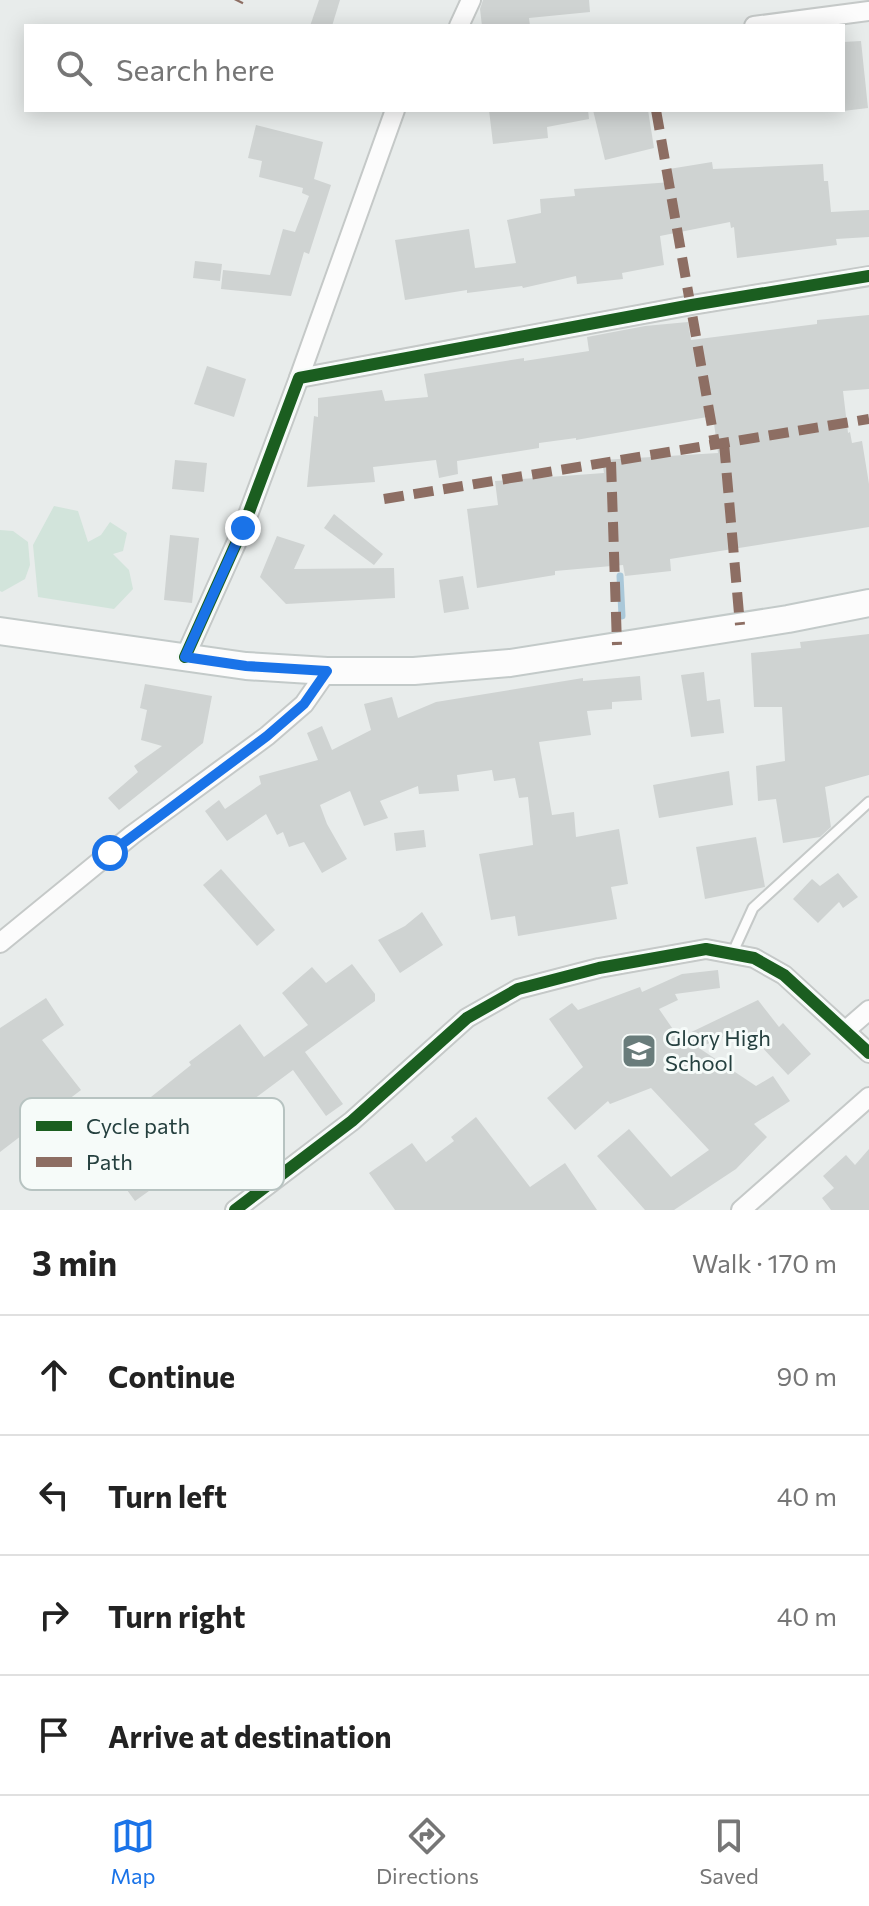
<!DOCTYPE html>
<html lang="en">
<head>
<meta charset="utf-8">
<style>
  :root { --surface:#fff; --page:#f2f2f2; --text:#222; --muted:#767676; --line:#e0e0e0; --accent:#1a73e8 }
  body { margin:0; font-family:Commissioner,sans-serif; background:var(--page); color:var(--text) }
  .stop { position:absolute; width:24px; height:24px; margin:-18px; border:6px solid #1a73e8; border-radius:50%; background:#fff }
  .stop.end { background:#1a73e8; border-color:#fff; box-shadow:0 2px 8px #0008 }
  .list { margin:0; padding:0; list-style:none }
  h2 { display:flex; justify-content:space-between; align-items:center; height:104px; margin:0; padding:0 32px; font-size:34px }
  h2 small { font-size:26px; font-weight:400; color:var(--muted) }
  .list li { display:grid; grid-template-columns:52px 1fr auto; gap:24px; align-items:center; box-sizing:border-box; height:120px; padding:0 32px; border-top:2px solid var(--line) }
  .list b { display:block; font-size:30px; white-space:nowrap }
  .list em { font-size:26px; font-style:normal; color:var(--muted) }
  .icon { flex:none; width:44px; height:44px; fill:none; stroke:currentColor; stroke-width:2; stroke-linecap:round; stroke-linejoin:round }
  .map { position:relative; flex:none; width:869px; height:1210px; overflow:hidden }
  .search { position:absolute; background:var(--surface); box-shadow:0 4px 20px #0003; left:24px; right:24px; top:24px; height:88px; display:flex; align-items:center; gap:20px; box-sizing:border-box; padding:0 28px; border-radius:0px; color:var(--muted); font-size:30px }
  .sheet { height:584px; background:var(--surface) }
  nav { display:flex; justify-content:space-around; align-items:center; box-sizing:border-box; height:112px; border-top:2px solid var(--line); background:var(--surface); font-size:22px; color:var(--muted) }
  nav a { display:grid; justify-items:center; gap:4px }
  nav .on { color:var(--accent) }
  .map>svg:first-child { display:block }
  .green { fill:#d2e4db }
  .lines { fill:none; stroke-linecap:round; stroke-linejoin:round }
  .stream { stroke:#aac8d9; stroke-width:7 }
  .building { fill:#cfd3d2 }
  .lane-casing { stroke:#c5c9c8; stroke-width:13 }
  .street-casing { stroke:#c5c9c8; stroke-width:22 }
  .secondary-casing { stroke:#c3cac9; stroke-width:30 }
  .lane { stroke:#fcfcfc; stroke-width:9 }
  .street { stroke:#fcfcfc; stroke-width:18 }
  .secondary { stroke:#fcfcfc; stroke-width:26 }
  .quiet { stroke:#8d6e63; stroke-width:10; stroke-dasharray:20 10; stroke-linecap:butt }
  .cycleway-casing { stroke:#f6fbf9; stroke-width:17 }
  .cycleway { stroke:#1b5e20; stroke-width:12 }
  .route { stroke:#1a73e8; stroke-width:10 }
  .labels { text-anchor:middle; stroke-width:6; stroke-linejoin:round; paint-order:stroke }
  .poi-label { font-size:22px; fill:#25403f; stroke:#f6fbf9; text-anchor:start }
  .key { fill:#f6fbf9; stroke:#b7c3c1; stroke-width:2 }
  .key-label { font-size:22px; fill:#25403f }
</style>
</head>
<body>
<div class="map">
<svg width="869" height="1210" viewBox="0 0 869 1210">
  <rect width="100%" height="100%" fill="#e8eceb"/>
  <g class="green">
    <polygon points="54,506 78,511 88,542 101,535 110,522 127,533 123,551 113,554 129,570 133,589 114,609 38,597 33,545"/>
    <polygon points="0,530 13,531 28,542 30,565 25,579 2,592 0,591"/>
  </g>
  <g class="lines">
    <polyline class="stream" points="620,576 622,616"/>
  </g>
  <g class="building">
    <polygon points="319,0 340,0 332,26 310,26"/>
    <polygon points="483,0 589,0 590,12 529,18 530,26 482,26 480,9"/>
    <polygon points="861,41 868,108 843,111 843,42"/>
    <polygon points="489,110 588,110 589,119 547,127 548,138 493,144"/>
    <polygon points="593,110 648,110 654,148 605,160"/>
    <polygon points="256,125 323,142 314,179 331,185 309,254 304,252 291,296 221,289 223,270 270,275 283,229 295,232 309,196 302,193 303,188 259,177 262,161 248,158"/>
    <polygon points="712,162 713,169 823,164 824,181 828,181 831,212 869,210 869,237 836,239 837,245 737,258 734,227 731,228 730,222 660,236 664,265 622,273 623,279 577,284 576,276 523,288 522,286 467,293 467,290 405,300 395,240 469,229 475,268 516,263 507,220 541,213 540,199 575,196 574,189 672,182 669,169"/>
    <polygon points="195,261 222,264 220,281 193,278"/>
    <polygon points="869,315 869,389 843,391 848,433 850,432 852,443 862,441 869,484 869,527 670,559 671,571 625,576 623,565 555,571 555,575 477,588 467,509 498,505 495,481 604,473 602,460 718,453 713,416 576,440 576,438 539,443 539,448 457,461 458,474 439,478 436,460 373,467 375,482 307,487 314,416 318,417 318,398 382,390 385,401 428,397 424,374 524,358 524,361 589,351 587,337 645,326 688,322 691,340 817,324 817,320"/>
    <polygon points="207,366 246,379 234,417 194,404"/>
    <polygon points="175,460 207,463 204,492 172,489"/>
    <polygon points="334,514 383,554 374,565 324,528"/>
    <polygon points="170,535 199,538 192,603 164,600"/>
    <polygon points="277,536 305,545 294,569 394,568 395,598 286,604 260,577"/>
    <polygon points="463,576 469,609 444,613 439,580"/>
    <polygon points="869,634 869,775 825,787 831,827 820,837 783,843 776,799 758,801 756,766 785,761 782,707 754,707 751,653 801,648 800,642"/>
    <polygon points="704,672 707,701 720,699 724,733 691,737 681,675"/>
    <polygon points="640,676 642,700 612,702 612,709 587,711 591,735 539,742 552,815 574,812 576,837 619,829 628,884 611,887 617,919 518,936 515,916 491,920 479,854 533,845 528,797 519,798 515,778 494,781 492,770 457,775 459,791 419,794 418,786 380,801 388,818 364,826 350,791 320,805 327,824 347,859 322,873 304,842 289,847 283,832 277,835 266,814 227,841 205,811 219,800 225,809 261,784 259,776 318,760 307,733 322,726 332,750 371,730 364,704 392,697 398,718 436,702 583,678 583,681"/>
    <polygon points="145,684 212,696 203,743 119,810 108,798 138,772 134,766 162,746 141,740 147,710 140,708"/>
    <polygon points="729,771 733,805 659,818 653,785"/>
    <polygon points="424,830 426,847 396,851 394,833"/>
    <polygon points="756,837 765,887 705,899 696,847"/>
    <polygon points="221,869 275,930 257,946 203,885"/>
    <polygon points="838,873 858,897 843,908 839,902 818,923 793,899 812,879 820,886"/>
    <polygon points="422,912 443,945 400,973 378,940 405,926"/>
    <polygon points="352,964 375,994 375,1001 305,1052 343,1104 326,1116 293,1070 208,1133 226,1156 200,1177 188,1163 135,1201 100,1153 122,1136 136,1154 164,1133 141,1105 191,1065 189,1062 240,1024 264,1057 308,1025 282,993 312,967 326,983"/>
    <polygon points="718,970 720,988 675,994 678,1000 659,1009 679,1038 758,1000 779,1027 783,1023 811,1054 788,1075 743,1027 699,1048 756,1086 773,1076 790,1101 754,1124 767,1137 736,1169 674,1210 645,1210 597,1156 629,1129 671,1177 709,1150 651,1088 610,1104 608,1101 575,1130 547,1098 583,1067 549,1019 572,1003 578,1010 640,987 642,992 682,974"/>
    <polygon points="46,998 64,1025 42,1040 81,1090 0,1152 0,1028"/>
    <polygon points="476,1117 530,1187 565,1163 597,1210 395,1210 369,1173 412,1143 426,1162 454,1141 451,1137"/>
    <polygon points="869,1149 869,1210 831,1210 822,1198 834,1188 823,1176 846,1155 855,1165"/>
  </g>
  <g class="lines">
    <defs>
      <polyline id="lane" points="732,954 753,908 869,802"/>
      <g id="street">
        <polyline points="459,26 471,0"/>
        <polyline points="754,26 869,11"/>
        <polyline points="299,378 395,110"/>
        <polyline points="185,657 243,528 299,378 692,305 869,276"/>
        <polyline points="0,943 132,835 267,736 304,704 327,671"/>
        <polyline points="846,1030 869,1010"/>
        <polyline points="235,1210 352,1121 467,1018 518,989 599,968 706,949 754,958 784,975 869,1053"/>
        <polyline points="741,1210 869,1097"/>
      </g>
      <polyline id="secondary" points="0,631 246,666 327,671 414,671 510,663 788,619 869,603"/>
    </defs>
    <use href="#lane" class="lane-casing"/>
    <use href="#street" class="street-casing"/>
    <use href="#secondary" class="secondary-casing"/>
    <use href="#lane" class="lane"/>
    <use href="#street" class="street"/>
    <use href="#secondary" class="secondary"/>
    <g class="quiet">
      <polyline points="238,2 239,0"/>
      <polyline points="656,110 715,444"/>
      <polyline points="724,443 740,625"/>
      <polyline points="611,462 617,645"/>
      <polyline points="384,499 869,419"/>
    </g>
    <defs>
      <g id="cycleway">
        <polyline points="185,657 243,528 299,378 692,305 869,276"/>
        <polyline points="235,1210 352,1121 467,1018 518,989 599,968 706,949 754,958 784,975 869,1053"/>
      </g>
    </defs>
    <use href="#cycleway" class="cycleway-casing"/>
    <use href="#cycleway" class="cycleway"/>
  </g>
  <g class="lines">
    <polyline class="route" points="110,853 267,736 304,704 327,671 246,666 185,657 243,528"/>
  </g>
  <defs>
    <symbol id="school-square" viewBox="-11 -11 22 22"><rect x="-9" y="-9" width="18" height="18" rx="4" fill="#697c7b" stroke="#f6fbf9"/><path d="M0-5L7-2L0 1L-7-2ZM-4 1L0 2.5L4 1V4Q0 6-4 4Z" fill="#fff"/></symbol>
  </defs>
  <g fill-rule="evenodd">
    <use href="#school-square" x="619" y="1031" width="40" height="40"/>
  </g>
  <g class="labels">
    <g class="poi-label">
      <text x="665" y="1046">Glory High<tspan x="665" dy="25">School</tspan></text>
    </g>
  </g>
  <rect x="20" y="1098" width="264" height="92" rx="12" class="key"/>
  <rect x="36" y="1121" width="36" height="10" fill="#1b5e20"/>
  <rect x="36" y="1157" width="36" height="10" fill="#8d6e63"/>
  <g class="key-label">
    <text x="86" y="1134">Cycle path</text>
    <text x="86" y="1170">Path</text>
  </g>
</svg>
<div class="stop" style="left:110px;top:853px"></div>
<div class="stop end" style="left:243px;top:528px"></div>
<div class="search"><svg class="icon" aria-label="search" viewBox="0 0 24 24"><circle cx="10" cy="10" r="6"/><path d="M15 15l6 6"/></svg>Search here</div>
</div>
<section class="sheet">
<h2>3 min<small>Walk · 170 m</small></h2>
<ul class="list">
<li><svg class="icon" aria-label="ahead" viewBox="0 0 24 24"><path d="M12 20V5M6 11l6-6 6 6"/></svg><div><b>Continue</b></div><em>90 m</em></li>
<li><svg class="icon" aria-label="left" viewBox="0 0 24 24"><path d="M17 20v-9H6M10 6l-5 5 5 5"/></svg><div><b>Turn left</b></div><em>40 m</em></li>
<li><svg class="icon" aria-label="right" viewBox="0 0 24 24"><path d="M7 20v-9h11M14 6l5 5-5 5"/></svg><div><b>Turn right</b></div><em>40 m</em></li>
<li><svg class="icon" aria-label="arrive" viewBox="0 0 24 24"><path d="M6 21V4h12l-3 4 3 4H6"/></svg><div><b>Arrive at destination</b></div></li>
</ul>
</section>
<nav>
<a class="on"><svg class="icon" aria-label="map" viewBox="0 0 24 24"><path d="M3 6l6-2 6 2 6-2v14l-6 2-6-2-6 2zM9 4v14M15 6v14"/></svg>Map</a>
<a><svg class="icon" aria-label="directions" viewBox="0 0 24 24"><path d="M12 3l9 9-9 9-9-9zM9 14v-3h6M13 9l2 2-2 2"/></svg>Directions</a>
<a><svg class="icon" aria-label="saved" viewBox="0 0 24 24"><path d="M7 4h10v16l-5-4-5 4z"/></svg>Saved</a>
</nav>
</body>
</html>
